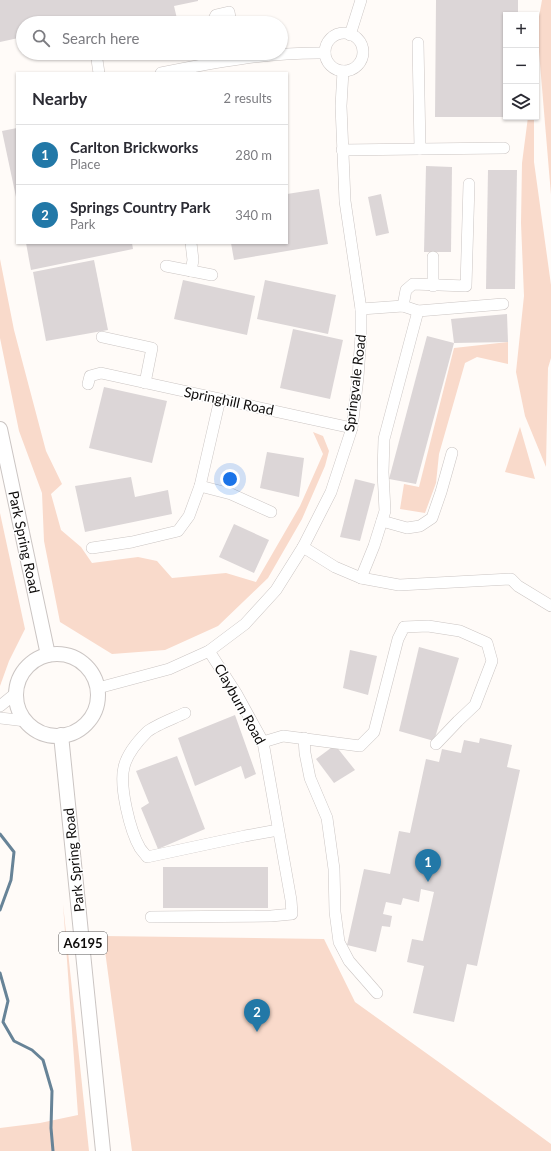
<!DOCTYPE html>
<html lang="en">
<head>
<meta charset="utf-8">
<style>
  :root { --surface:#fff; --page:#f2f2f3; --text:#2b2b33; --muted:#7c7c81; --line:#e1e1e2; --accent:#2278a7 }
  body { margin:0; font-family:Lato,sans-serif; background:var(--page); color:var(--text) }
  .controls { position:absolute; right:12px; top:12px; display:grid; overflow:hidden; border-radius:0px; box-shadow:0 1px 3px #0004 }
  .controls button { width:36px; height:36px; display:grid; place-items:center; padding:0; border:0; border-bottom:1px solid var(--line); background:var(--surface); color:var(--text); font:20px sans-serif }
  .you { position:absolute; left:230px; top:479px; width:14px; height:14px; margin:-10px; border:3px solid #fff; border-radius:50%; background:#1a73e8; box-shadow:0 0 0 6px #1a73e833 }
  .badge { display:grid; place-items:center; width:26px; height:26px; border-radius:50%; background:var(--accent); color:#fff; font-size:13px; font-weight:700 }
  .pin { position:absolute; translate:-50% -33px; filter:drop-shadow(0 1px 2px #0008) }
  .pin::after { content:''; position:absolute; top:21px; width:14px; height:12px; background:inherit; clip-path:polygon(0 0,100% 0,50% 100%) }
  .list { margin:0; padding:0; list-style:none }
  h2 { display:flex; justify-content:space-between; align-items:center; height:52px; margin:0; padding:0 16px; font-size:17px }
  h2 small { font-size:13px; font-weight:400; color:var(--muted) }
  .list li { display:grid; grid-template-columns:26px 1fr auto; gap:12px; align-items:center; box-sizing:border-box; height:60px; padding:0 16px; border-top:1px solid var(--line) }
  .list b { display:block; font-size:15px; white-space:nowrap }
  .list p { margin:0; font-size:13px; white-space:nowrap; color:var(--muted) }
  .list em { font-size:13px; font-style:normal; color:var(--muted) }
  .icon { flex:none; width:22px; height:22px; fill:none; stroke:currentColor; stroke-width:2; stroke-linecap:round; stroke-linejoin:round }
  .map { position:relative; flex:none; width:551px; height:1151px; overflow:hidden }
  .search { position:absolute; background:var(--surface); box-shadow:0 1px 3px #0004; left:16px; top:16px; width:272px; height:44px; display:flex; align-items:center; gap:10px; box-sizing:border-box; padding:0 14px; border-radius:22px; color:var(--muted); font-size:15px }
  .panel { position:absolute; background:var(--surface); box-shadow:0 1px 3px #0004; left:16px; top:72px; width:272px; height:172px; border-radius:0px }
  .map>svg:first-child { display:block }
  .green { fill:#f9dacb }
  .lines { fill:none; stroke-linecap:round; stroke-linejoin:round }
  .stream { stroke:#678397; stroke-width:3 }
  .building { fill:#dcd6d7 }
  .minor-casing { stroke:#cbc5c3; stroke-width:12 }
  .major-casing { stroke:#cbc5c3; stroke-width:16 }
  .minor { stroke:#fff; stroke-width:11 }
  .major { stroke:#fff; stroke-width:14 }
  .labels { text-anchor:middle; stroke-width:3; stroke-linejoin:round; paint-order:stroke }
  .shield { fill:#fff; stroke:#565454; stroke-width:1 }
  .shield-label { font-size:13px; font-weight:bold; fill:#0d0b0a }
  .street-label { font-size:14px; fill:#0d0b0a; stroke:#fff }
</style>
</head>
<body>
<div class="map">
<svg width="551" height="1151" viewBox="0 0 551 1151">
  <rect width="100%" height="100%" fill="#fffbf8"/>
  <g class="green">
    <polygon points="542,0 551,0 551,195 537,28"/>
    <polygon points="528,117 534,117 534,162 551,285 551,358 548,368 546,467 525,416 516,372 524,296 521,223 522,163"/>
    <polygon points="0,259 14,330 46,451 62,484 51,494 61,530 81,547 92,563 138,557 157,561 172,578 226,573 256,582 300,506 323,454 313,432 323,436 329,451 325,466 302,519 268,578 218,626 165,650 112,654 60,622 44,541 42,493 19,431 0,338"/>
    <polygon points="508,342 508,364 477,357 465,363 439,454 436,483 425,513 400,509 404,484 419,487 454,348"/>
    <polygon points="520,427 535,479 505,472"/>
    <polygon points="0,513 25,629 9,661 0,686"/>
    <polygon points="63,904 89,1151 0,1151 0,1128 40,1123 78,1115"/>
    <polygon points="103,936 324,939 355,1002 440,1063 551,1144 551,1151 132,1151"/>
  </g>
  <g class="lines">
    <g class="stream">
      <polyline points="0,834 14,852 11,880 0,910"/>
      <polyline points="0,973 8,1001 3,1022 14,1041 32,1050 43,1060 52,1091 51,1128 53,1151"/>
    </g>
  </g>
  <g class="building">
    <polygon points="0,0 198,0 198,1 174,6 178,23 129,23 127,16 91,23 23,23 23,37 0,42"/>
    <polygon points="436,0 518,0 518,15 506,15 506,117 435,117"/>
    <polygon points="17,128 17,197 16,197 2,131"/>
    <polygon points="426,166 452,167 451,252 424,252"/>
    <polygon points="488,170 517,170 515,289 486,289"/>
    <polygon points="319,189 328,244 234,260 231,243 287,243 287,194"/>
    <polygon points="381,194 389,233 376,236 368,197"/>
    <polygon points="26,243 132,243 133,249 31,270"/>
    <polygon points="94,260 108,330 46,341 33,272"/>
    <polygon points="183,280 255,296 247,335 174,319"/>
    <polygon points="265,280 336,295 328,334 257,319"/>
    <polygon points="507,314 508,342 454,343 451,319"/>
    <polygon points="293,329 343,340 330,399 280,388"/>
    <polygon points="427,336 454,343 416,484 389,479"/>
    <polygon points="104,387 167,401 152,463 89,448"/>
    <polygon points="267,452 304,458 299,497 260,488"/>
    <polygon points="131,477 135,497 168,490 172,514 85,532 75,486"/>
    <polygon points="355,479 375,484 360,541 340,537"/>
    <polygon points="234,524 269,540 254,573 219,557"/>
    <polygon points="419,647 459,658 434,741 399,731"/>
    <polygon points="350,650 377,656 368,695 343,688"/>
    <polygon points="235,715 256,774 245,779 241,766 195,786 178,738"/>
    <polygon points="480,738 512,745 507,767 520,770 477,966 467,964 454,1022 413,1013 424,966 407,962 412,939 423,941 434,892 421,889 419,902 403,898 401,905 386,902 383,914 392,916 390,927 382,926 376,952 347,945 364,869 390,874 399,831 410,833 426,759 439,762 442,749 461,753 464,740 479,743"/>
    <polygon points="335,745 355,770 334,783 316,759"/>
    <polygon points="177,756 205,829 158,849 141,808 149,803 136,771"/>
    <rect x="163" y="867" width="105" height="41"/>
  </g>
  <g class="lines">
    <defs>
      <g id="minor">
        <polyline points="212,23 216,15 229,12 231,23"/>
        <circle cx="344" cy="52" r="19"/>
        <polyline points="350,35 361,0"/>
        <polyline points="96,53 99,73"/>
        <path d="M161,73C215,62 270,52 325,53"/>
        <polyline points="420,149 504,148"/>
        <polyline points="342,150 420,149 418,43"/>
        <polyline points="166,266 212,275"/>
        <polyline points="191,271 193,260 191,243"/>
        <polyline points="433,286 433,257"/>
        <polyline points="403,306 406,290 413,284 466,286 469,184"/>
        <polyline points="361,309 403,306 418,311 503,304"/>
        <polyline points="102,337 152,348 145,383"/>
        <polyline points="88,384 90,376 101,373 352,428"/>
        <polyline points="200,486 231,494 271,512"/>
        <polyline points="382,521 407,528 420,526 432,518 441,492 452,453"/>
        <polyline points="303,547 335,567 361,578 399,585 511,579 518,586 551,606"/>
        <polyline points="92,548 132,542 178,531 189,516 200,486 220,399"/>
        <polyline points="361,578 374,546 385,511 383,472 384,439 418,311"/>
        <polyline points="98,688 169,669 209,651 245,624 276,590 303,547 331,492 352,428 358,377 361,335 361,309 345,201 341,106 343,71"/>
        <polyline points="0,706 16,693"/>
        <path d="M185,713C175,718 155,725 147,732C138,741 127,754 124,767C119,786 130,831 140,848C142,851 145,854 147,857L245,836L278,830"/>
        <polyline points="0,718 26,721"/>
        <polyline points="304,738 305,753 310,778 327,818 334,869 335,912 339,942 349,961 377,993"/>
        <polyline points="263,742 283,736 360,746 374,732 398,639 404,627 428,626 460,631 487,643 492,661 475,705 458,721 436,744"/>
        <polyline points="151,917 271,916 292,914 291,900 263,742 236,693 209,651"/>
      </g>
      <g id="major">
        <polyline points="0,429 48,655"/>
        <circle cx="57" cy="695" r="41"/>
        <polyline points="61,735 103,1151"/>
      </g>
    </defs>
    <use href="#minor" class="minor-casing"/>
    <use href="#major" class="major-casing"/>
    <use href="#minor" class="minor"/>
    <use href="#major" class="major"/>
  </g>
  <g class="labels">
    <rect class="shield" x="59" y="932" width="48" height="22" rx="3"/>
    <g class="shield-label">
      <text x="83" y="948">A6195</text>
    </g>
    <g class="street-label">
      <text transform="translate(355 383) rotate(-83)" y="5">Springvale Road</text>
      <text transform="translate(229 401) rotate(12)" y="5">Springhill Road</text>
      <text transform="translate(24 542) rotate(78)" y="5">Park Spring Road</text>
      <text transform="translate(240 704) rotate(61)" y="5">Clayburn Road</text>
      <text transform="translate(74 860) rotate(-96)" y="5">Park Spring Road</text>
    </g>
  </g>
</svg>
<div class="controls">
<button>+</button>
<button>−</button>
<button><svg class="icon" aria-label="layers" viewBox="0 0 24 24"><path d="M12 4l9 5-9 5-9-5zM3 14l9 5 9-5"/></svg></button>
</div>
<div class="you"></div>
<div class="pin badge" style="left:428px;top:882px">1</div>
<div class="pin badge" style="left:257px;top:1032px">2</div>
<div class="search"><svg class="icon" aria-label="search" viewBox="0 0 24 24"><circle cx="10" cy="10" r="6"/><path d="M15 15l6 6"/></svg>Search here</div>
<section class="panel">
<h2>Nearby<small>2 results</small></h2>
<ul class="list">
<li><span class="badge">1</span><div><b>Carlton Brickworks</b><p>Place</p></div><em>280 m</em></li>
<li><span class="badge">2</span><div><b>Springs Country Park</b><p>Park</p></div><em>340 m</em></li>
</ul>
</section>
</div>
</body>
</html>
